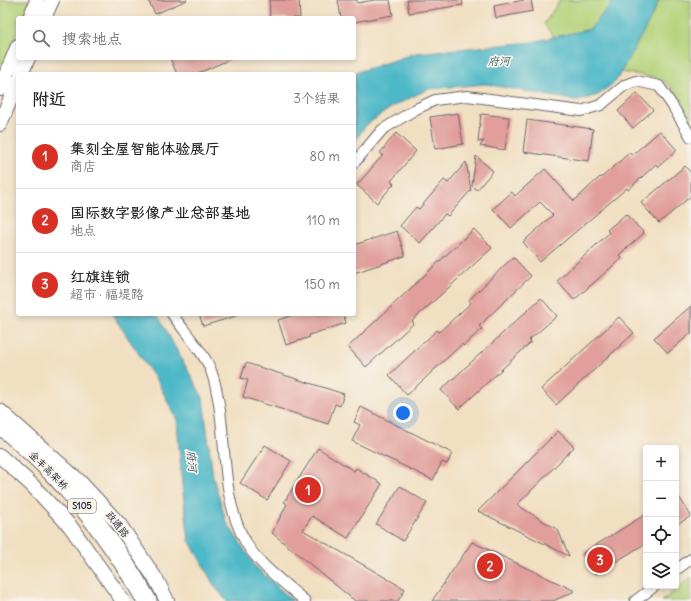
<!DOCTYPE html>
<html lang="zh">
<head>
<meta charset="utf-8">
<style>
  :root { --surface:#fff; --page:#f6f6f6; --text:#202124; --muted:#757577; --line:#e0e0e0; --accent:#d93025 }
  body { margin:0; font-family:Delius,"LXGW WenKai TC",sans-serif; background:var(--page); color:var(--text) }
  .controls { position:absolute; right:12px; bottom:12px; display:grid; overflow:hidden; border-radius:4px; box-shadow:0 2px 6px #0003 }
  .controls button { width:36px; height:36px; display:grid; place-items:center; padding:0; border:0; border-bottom:1px solid var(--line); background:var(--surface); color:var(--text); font:20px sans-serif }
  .you { position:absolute; left:403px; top:413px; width:14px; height:14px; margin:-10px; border:3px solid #fff; border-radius:50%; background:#1a73e8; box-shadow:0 0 0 6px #1a73e833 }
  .badge { display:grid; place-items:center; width:26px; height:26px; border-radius:50%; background:var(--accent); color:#fff; font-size:13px; font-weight:700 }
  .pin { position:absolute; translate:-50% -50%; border:2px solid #fff; box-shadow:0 1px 4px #0006 }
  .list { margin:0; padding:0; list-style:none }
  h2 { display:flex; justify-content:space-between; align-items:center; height:52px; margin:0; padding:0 16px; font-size:17px }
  h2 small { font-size:13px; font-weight:400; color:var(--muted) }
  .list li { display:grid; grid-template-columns:26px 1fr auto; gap:12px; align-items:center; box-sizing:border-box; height:64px; padding:0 16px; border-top:1px solid var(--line) }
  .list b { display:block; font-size:15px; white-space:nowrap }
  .list p { margin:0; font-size:13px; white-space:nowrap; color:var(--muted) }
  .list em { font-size:13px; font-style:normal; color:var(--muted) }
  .icon { flex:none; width:22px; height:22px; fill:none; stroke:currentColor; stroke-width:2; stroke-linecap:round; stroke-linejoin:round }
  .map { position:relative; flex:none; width:691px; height:601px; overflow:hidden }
  .search { position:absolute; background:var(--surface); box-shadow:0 2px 6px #0003; left:16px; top:16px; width:340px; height:44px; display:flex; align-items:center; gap:10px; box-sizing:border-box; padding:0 14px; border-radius:4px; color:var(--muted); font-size:15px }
  .panel { position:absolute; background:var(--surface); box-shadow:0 2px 6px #0003; left:16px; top:72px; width:340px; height:244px; border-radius:4px }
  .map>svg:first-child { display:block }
  .green { fill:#b3d279; stroke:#6a7a5a }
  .water { fill:#4db8c8; stroke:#386d82 }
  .building { fill:#e19e9a }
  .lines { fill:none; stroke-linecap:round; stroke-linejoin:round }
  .street-casing { stroke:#6a646a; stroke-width:12 }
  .secondary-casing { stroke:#6a646a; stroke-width:16 }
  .highway-casing { stroke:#6a646a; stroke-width:21 }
  .street { stroke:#fff; stroke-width:10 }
  .secondary { stroke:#fff; stroke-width:14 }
  .highway { stroke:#fff; stroke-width:19 }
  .labels { text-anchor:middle; stroke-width:3.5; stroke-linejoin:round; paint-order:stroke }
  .shield { fill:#f7f3e8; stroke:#62616f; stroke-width:1 }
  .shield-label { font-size:9px; font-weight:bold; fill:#22223b }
  .street-label { font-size:10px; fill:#22223b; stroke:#f7f3e8 }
  .water-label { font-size:11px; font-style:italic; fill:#31566c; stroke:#f7f3e8 }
</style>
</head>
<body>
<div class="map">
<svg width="691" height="601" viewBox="0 0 691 601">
  <rect width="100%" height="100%" fill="#f7f3e8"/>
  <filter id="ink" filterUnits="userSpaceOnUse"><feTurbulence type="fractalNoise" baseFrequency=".025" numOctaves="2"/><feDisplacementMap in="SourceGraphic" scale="8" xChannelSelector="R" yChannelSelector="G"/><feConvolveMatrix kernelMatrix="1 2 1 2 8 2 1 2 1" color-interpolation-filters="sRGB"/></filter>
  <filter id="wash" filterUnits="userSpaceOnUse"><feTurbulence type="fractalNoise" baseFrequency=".012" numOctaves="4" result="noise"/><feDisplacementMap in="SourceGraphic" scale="16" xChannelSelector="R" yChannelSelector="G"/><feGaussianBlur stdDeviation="0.9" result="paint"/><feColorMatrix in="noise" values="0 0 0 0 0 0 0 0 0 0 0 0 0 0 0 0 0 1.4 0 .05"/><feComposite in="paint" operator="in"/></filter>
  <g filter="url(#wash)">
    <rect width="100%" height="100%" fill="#f1dfc1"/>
    <g class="green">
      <polygon points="0,0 31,0 23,18 18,18 18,30 0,73"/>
      <polygon points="560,0 691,0 691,125 672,88 664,81 653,77 574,65 544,24"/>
      <polygon points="691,577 691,601 662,601"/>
    </g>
    <g class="water">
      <polygon points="614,0 659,0 649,22 616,81 598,95 578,101 486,84 428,89 392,107 366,125 354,143 354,74 351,74 416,53 532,42 590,29"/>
      <polygon points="112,314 157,314 203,398 213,477 226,521 255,566 293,601 227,601 215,587 189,540 182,485 177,420 159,384"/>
    </g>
    <g id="blocks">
      <g class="building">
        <polygon points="148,0 187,0 155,14"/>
        <polygon points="269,0 299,0 300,18 270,18"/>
        <polygon points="338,0 357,0 357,3 375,0 390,0 393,15 354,22 354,18 341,18"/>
        <polygon points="407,0 462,0 463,5 409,13"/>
        <polygon points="524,0 531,0 533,11 496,18 494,6"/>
        <polygon points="170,58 233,58 196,74 177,74"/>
        <polygon points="637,93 653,110 633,128 618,111"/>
        <polygon points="458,113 463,144 435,149 430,117"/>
        <polygon points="481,114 509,117 505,150 480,146 484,141 478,142"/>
        <polygon points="527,120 593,129 589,161 523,152"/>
        <polygon points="660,131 677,150 658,167 656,164 628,190 627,188 540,262 523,242 553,215 540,202 511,228 493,209 512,192 515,196 545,169 574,201 600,177 601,178 629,153 632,155"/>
        <polygon points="396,133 416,151 391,181 394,184 377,203 357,185 383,155 380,153"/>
        <polygon points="476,156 493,171 477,190 472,186"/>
        <polygon points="466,162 471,190 448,216 445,214 420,243 400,226 416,207 419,209 444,180 448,183"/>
        <polygon points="685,166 691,173 691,196 659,223 641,203"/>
        <polygon points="626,214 644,233 619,255 622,258 574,300 557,281 609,233 607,230"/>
        <polygon points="474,229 492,248 412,321 414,323 366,367 348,347"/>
        <polygon points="397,231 405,256 354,273 354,245"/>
        <polygon points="513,257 531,276 479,326 482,329 463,346 462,344 407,395 389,375 437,330 439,332 471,303 469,300"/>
        <polygon points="541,298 557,316 529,340 531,342 459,409 441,390"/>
        <polygon points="691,306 691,333 668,353 654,338"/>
        <polygon points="199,314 236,314 236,316 203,326"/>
        <polygon points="296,314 343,314 346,323 309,335 310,337 286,345 278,320"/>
        <polygon points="619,317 634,333 556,405 541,389"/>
        <polygon points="246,363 344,394 340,406 335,404 328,424 243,397 248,380 241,378"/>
        <polygon points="361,407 452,453 447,464 442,462 433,480 352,441 360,425 354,422"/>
        <polygon points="558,431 574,447 517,505 558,530 569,556 478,511"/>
        <polygon points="265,445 291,461 267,500 240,483"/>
        <polygon points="318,448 354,471 356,468 382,484 348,538 312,516 303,530 405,589 398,601 355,601 272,533 287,504 284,502"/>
        <polygon points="400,486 427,503 403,541 376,524"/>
        <polygon points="676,492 691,516 676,525"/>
        <polygon points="646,514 646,543 596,574 583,553"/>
        <polygon points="472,542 575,591 553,601 432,601"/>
      </g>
    </g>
  </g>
  <g filter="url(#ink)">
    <use href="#blocks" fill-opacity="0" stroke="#6a646a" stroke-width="1"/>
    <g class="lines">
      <defs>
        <g id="street">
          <polyline points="354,163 382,130 414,110 435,100 467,96 581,111 601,105 625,85 636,81 659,86 672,105 691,137"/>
          <path d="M172,314C183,330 201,349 209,366C214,376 216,388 218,398C227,446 221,497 245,541C258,565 285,583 305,601"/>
          <polyline points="676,570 691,559"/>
          <polyline points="635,601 655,586"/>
        </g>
        <g id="secondary">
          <polyline points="30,18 37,0"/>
          <polyline points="44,18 52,0"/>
          <polyline points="21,74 28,58"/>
          <polyline points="0,89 18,46"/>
          <polyline points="0,124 18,81"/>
          <polyline points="0,411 79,481 119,524 157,581 167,601"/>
          <polyline points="0,456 32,485 70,526 123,601"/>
        </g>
        <path id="highway" d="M0,424C23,444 46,464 66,487C98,522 124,561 147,601"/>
      </defs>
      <use href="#street" class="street-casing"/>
      <use href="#secondary" class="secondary-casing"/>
      <use href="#highway" class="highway-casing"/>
      <use href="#street" class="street"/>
      <use href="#secondary" class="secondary"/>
      <use href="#highway" class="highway"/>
    </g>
  </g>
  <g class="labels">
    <rect class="shield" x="68" y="499" width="28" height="14" rx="3"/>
    <g class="shield-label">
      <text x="82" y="509">S105</text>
    </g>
    <g class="street-label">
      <text transform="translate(49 470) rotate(45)" y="4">金丰高架桥</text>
      <text transform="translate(118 524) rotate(52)" y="4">政通路</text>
    </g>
    <g class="water-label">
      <text transform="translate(499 61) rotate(-1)" y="4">府河</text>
      <text transform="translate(192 461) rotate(83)" y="4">府河</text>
    </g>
  </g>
</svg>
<div class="controls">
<button>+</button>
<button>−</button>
<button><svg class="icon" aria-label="locate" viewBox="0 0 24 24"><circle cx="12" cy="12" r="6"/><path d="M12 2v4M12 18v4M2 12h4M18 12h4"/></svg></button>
<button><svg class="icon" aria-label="layers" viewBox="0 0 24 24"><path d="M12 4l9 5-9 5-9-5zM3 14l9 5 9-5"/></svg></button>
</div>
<div class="you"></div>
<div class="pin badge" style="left:308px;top:490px">1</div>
<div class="pin badge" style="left:490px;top:566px">2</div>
<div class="pin badge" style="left:600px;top:560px">3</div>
<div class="search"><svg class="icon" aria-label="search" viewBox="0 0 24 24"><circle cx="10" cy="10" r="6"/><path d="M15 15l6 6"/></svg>搜索地点</div>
<section class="panel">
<h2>附近<small>3个结果</small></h2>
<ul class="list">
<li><span class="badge">1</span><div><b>集刻全屋智能体验展厅</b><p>商店</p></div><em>80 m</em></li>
<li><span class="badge">2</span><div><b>国际数字影像产业总部基地</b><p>地点</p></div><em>110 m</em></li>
<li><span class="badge">3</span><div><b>红旗连锁</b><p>超市 · 福堤路</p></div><em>150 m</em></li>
</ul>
</section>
</div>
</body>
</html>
